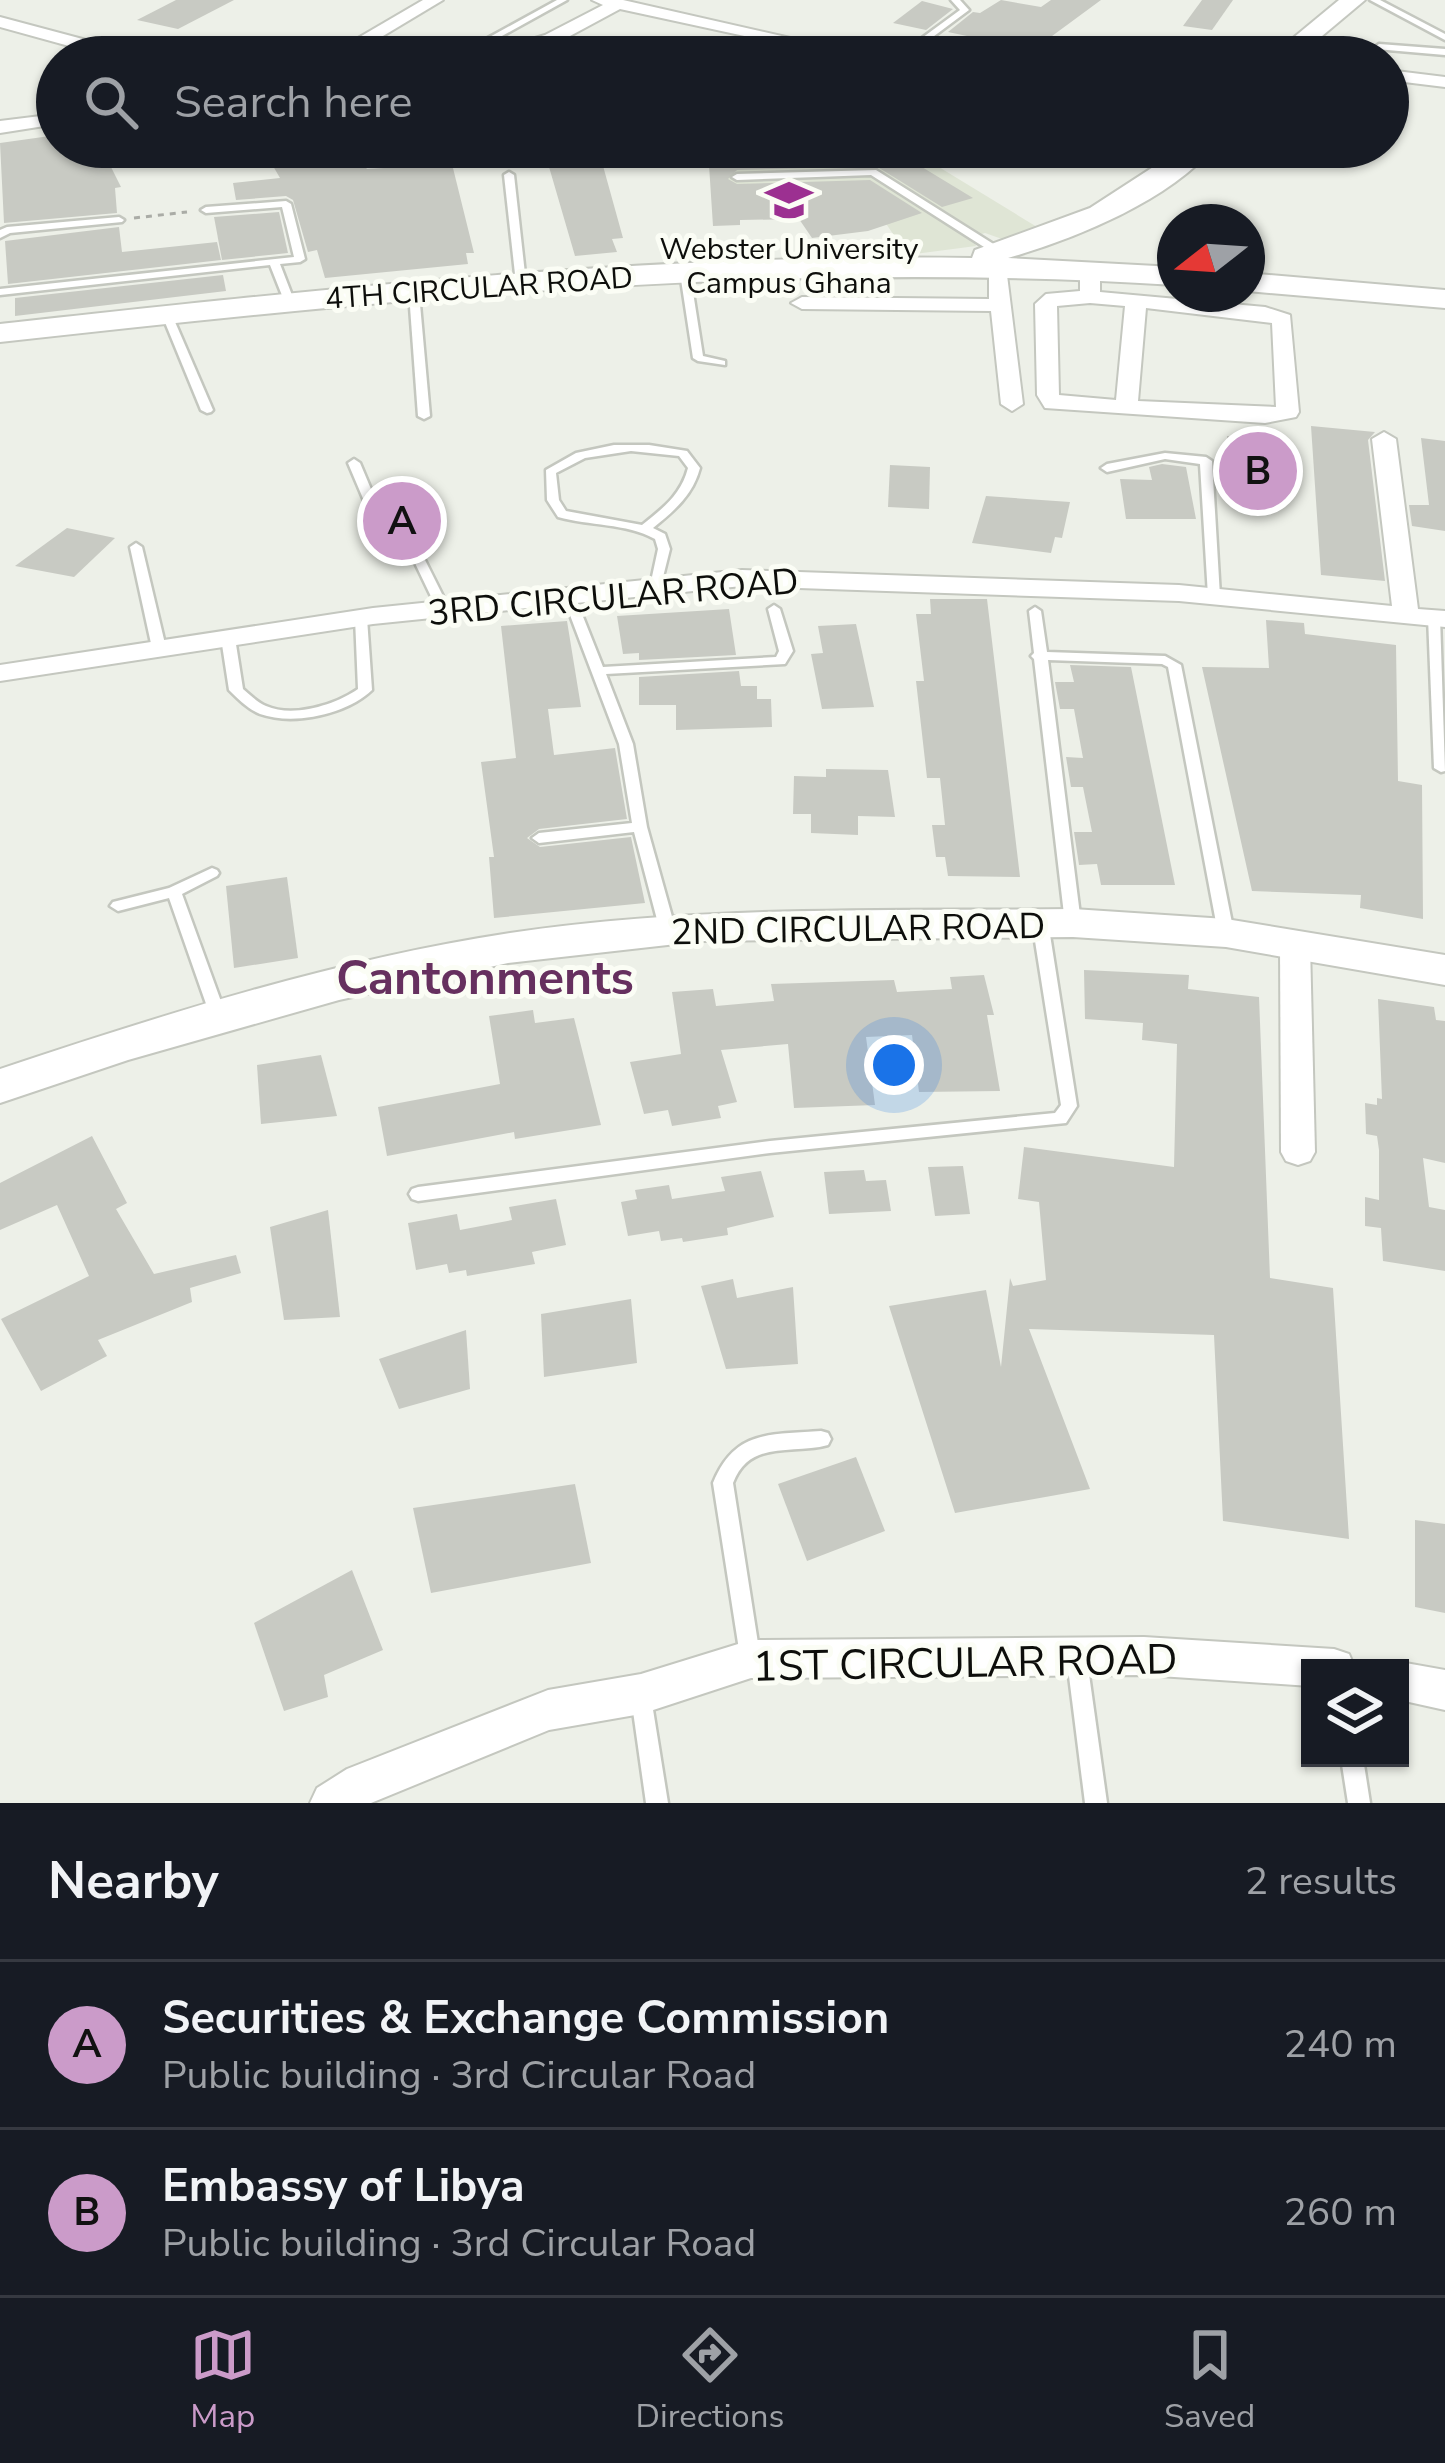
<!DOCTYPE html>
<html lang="en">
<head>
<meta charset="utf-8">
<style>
  :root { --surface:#171b24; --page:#20242c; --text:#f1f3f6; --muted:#9ea1a6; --line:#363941; --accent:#cb9bc9 }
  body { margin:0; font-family:"Nunito Sans",sans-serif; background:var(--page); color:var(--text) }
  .controls { position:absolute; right:36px; bottom:36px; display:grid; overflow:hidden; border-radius:0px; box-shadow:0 3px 9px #0004 }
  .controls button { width:108px; height:108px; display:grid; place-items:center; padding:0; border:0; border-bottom:3px solid var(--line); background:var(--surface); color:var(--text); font:60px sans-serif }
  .compass { position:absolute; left:1157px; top:204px; width:108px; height:108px; border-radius:50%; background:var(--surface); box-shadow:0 3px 9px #0004; rotate:253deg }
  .you { position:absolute; left:894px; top:1065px; width:42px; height:42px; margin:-30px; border:9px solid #fff; border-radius:50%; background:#1a73e8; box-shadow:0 0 0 18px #1a73e833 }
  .badge { display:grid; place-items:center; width:78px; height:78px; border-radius:50%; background:var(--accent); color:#111; font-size:39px; font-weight:700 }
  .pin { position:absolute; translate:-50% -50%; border:6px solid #fff; box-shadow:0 3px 12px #0006 }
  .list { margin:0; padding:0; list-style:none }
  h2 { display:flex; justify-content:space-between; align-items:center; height:156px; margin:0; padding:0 48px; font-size:51px }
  h2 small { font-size:39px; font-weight:400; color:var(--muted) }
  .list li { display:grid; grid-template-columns:78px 1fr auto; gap:36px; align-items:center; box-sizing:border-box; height:168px; padding:0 48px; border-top:3px solid var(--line) }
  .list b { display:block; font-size:45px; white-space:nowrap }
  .list p { margin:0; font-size:39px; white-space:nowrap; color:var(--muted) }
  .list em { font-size:39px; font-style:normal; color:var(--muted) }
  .icon { flex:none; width:66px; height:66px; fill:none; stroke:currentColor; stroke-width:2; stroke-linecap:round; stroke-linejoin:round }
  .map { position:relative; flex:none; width:1445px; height:1803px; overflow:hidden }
  .search { position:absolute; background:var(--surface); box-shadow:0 3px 9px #0004; left:36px; right:36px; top:36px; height:132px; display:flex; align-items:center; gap:30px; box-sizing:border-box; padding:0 42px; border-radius:66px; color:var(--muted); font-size:45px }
  .sheet { height:492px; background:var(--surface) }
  nav { display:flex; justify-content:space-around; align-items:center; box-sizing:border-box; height:168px; border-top:3px solid var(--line); background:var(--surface); font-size:33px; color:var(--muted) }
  nav a { display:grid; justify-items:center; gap:6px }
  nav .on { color:var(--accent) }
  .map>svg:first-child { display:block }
  .built { fill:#dfe5d5 }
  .building { fill:#c8cac3 }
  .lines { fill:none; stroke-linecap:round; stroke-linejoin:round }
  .lane-casing { stroke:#c4c7bf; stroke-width:5 }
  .street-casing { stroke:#c4c7bf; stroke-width:4 }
  .secondary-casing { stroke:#c4c7bf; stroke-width:4 }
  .path { stroke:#aaaca6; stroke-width:3; stroke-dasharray:6 6; stroke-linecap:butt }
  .lane { fill:#fff; fill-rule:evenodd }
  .street { fill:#fff; fill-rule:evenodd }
  .secondary { fill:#fff; fill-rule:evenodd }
  .labels { text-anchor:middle; stroke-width:10; stroke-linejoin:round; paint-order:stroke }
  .far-poi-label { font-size:30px; fill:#0d0e0b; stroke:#fbfdf5 }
  .far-street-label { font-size:30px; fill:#0d0e0b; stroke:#fbfdf5 }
  .street-label { font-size:36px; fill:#0d0e0b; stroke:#fbfdf5 }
  .near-street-label { font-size:42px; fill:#0d0e0b; stroke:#fbfdf5 }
  .district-label { font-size:48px; font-weight:bold; fill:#66305f; stroke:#fbfdf5 }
</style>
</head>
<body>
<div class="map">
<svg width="1445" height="1803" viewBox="0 0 1445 1803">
  <rect width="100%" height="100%" fill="#edf0e8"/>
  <polygon class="built" points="721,147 906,147 1042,230 1002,239 985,233 972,237 976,246 907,255 869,198 726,203"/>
  <g class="building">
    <polygon points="176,0 234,0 178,29 137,20"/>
    <polygon points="1001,0 1041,7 1051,0 1101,0 1033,50 948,32 973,12 980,13"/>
    <polygon points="1202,0 1233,0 1212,30 1183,26"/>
    <polygon points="922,1 953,9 926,30 893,23"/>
    <polygon points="57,135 57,147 101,147 121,187 115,188 117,213 4,223 0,143"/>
    <polygon points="262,147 323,152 351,148 367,169 452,164 474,253 466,253 468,264 325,278 317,250 308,252 293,200 286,196 236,200 233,183 280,178"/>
    <polygon points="775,147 850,147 872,162 894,156 907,158 973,198 942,207 876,166 737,170 728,179 737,184 870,180 922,213 868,231 812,238 799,219 740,220 740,225 713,226 709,165 725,165 725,150 775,151"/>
    <polygon points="600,155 623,238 612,239 617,252 575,256 547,160"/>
    <polygon points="279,212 288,253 222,260 214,217"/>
    <polygon points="119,227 122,252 217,242 221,260 8,284 5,241"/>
    <polygon points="223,275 226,291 15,316 15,298"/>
    <polygon points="1311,426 1375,432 1368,440 1385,581 1321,575"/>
    <polygon points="1227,436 1258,439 1298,463 1274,480 1230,475"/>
    <polygon points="1421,438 1445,441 1445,531 1412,526 1409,505 1429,505"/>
    <polygon points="1162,464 1186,467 1196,519 1126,519 1120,479 1152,480 1149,467"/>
    <polygon points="890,465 930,467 929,509 888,507"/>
    <polygon points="986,496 1070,502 1062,538 1055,537 1051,553 972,543"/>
    <polygon points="67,528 115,538 74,577 15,566"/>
    <polygon points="930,599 987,599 1020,877 948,876 945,857 936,857 932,825 945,825 940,778 927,778 916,681 924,681 916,614 931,614"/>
    <polygon points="729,609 736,655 639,660 639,653 623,654 617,616"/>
    <polygon points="1266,620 1304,623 1305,634 1396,645 1398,781 1422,785 1423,919 1360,908 1361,895 1252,891 1202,667 1269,668"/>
    <polygon points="567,621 581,707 548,709 554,755 615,748 627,819 539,829 527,838 540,847 631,837 645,903 494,918 489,857 494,857 481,762 516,758 501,626"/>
    <polygon points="856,624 874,707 822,709 811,654 823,653 818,626"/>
    <polygon points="1070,665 1131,667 1175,885 1101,885 1097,864 1079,865 1074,832 1092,832 1083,787 1071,787 1066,757 1083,758 1074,709 1060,709 1055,682 1074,682"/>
    <polygon points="739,671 741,686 757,686 757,699 771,699 772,727 676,730 676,705 639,705 639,677"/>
    <polygon points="826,769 888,770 895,817 858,816 858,835 811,833 811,814 793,814 794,776 826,777"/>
    <polygon points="287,877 298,958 234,968 226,886"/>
    <polygon points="1084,970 1189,975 1188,989 1259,997 1270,1278 1333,1288 1349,1539 1223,1521 1214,1335 1029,1329 1090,1489 955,1513 889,1306 986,1290 1001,1367 1010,1278 1013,1286 1046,1280 1039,1202 1018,1199 1024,1147 1174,1167 1177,1044 1142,1040 1143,1023 1085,1019"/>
    <polygon points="984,975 994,1015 987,1015 1000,1091 919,1092 912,1035 866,1037 875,1105 794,1108 788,1044 721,1050 737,1102 718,1106 721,1118 672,1126 668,1110 644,1114 630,1062 681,1054 672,992 713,989 716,1006 774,1001 771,984 894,980 897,992 952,989 950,977"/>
    <polygon points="1378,999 1434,1007 1436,1020 1445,1021 1445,1163 1423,1158 1429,1207 1445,1210 1445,1271 1383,1261 1381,1228 1365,1226 1365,1197 1379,1200 1379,1150 1377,1136 1366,1134 1365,1103 1377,1105 1377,1098 1382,1099"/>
    <polygon points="533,1010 535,1023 574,1018 601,1125 515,1139 514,1132 387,1156 378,1107 500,1084 489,1016"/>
    <polygon points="321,1055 337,1116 261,1124 257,1065"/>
    <polygon points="92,1136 127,1203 116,1209 154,1274 236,1255 241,1273 190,1288 192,1302 98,1340 107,1356 41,1391 1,1319 89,1276 57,1205 0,1230 0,1183"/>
    <polygon points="963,1166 970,1214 935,1216 928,1167"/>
    <polygon points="864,1170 866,1181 886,1180 891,1211 829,1214 824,1172"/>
    <polygon points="761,1171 774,1217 727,1228 728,1235 683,1242 682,1238 661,1241 659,1231 628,1236 621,1202 637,1199 635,1190 669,1185 672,1199 725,1191 721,1177"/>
    <polygon points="556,1199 566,1245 532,1252 535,1264 467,1276 466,1270 449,1273 447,1264 416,1270 408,1223 457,1214 460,1230 512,1220 509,1207"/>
    <polygon points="328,1210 340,1317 284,1320 270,1227"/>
    <polygon points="733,1279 737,1298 793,1287 798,1364 726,1369 701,1286"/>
    <polygon points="631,1299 637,1363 544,1377 541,1314"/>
    <polygon points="466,1330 470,1389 399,1409 379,1359"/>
    <polygon points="856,1457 885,1531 807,1561 778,1484"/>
    <polygon points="575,1484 591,1563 431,1593 413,1508"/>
    <polygon points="1415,1520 1445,1524 1445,1613 1415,1607"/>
    <polygon points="352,1570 383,1650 324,1675 328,1697 284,1711 254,1623"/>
  </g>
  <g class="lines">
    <defs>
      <g id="lane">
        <polygon points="557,0 567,0 493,41 486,39"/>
        <polygon points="951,0 960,0 969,10 906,57 896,57 960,10"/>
        <polygon points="1370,0 1380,0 1445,34 1445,40"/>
        <polygon points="1379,44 1445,49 1445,55 1376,49 1375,47"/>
        <polygon points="876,170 1003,250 1004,252 995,254 871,175 737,180 732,177 737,174"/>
        <polygon points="509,172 514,175 526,283 521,286 516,283 504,175"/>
        <polygon points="286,201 291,204 305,259 300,262 280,264 295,303 294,305 285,303 270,265 0,295 0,289 294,257 282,207 206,213 201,210 206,207"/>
        <polygon points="119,217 124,220 122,222 10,233 0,238 0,230 7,227"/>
        <polygon points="685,270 690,273 703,356 725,361 725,365 698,361 693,358 680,273"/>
        <polygon points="414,290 419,293 430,416 424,419 418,416 409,293"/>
        <polygon points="167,312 172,315 213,410 211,412 207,413 201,410 162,315"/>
        <path d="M614,445H649L687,451L700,468C693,495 674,511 653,528L665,534L670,549L660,589L656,590L650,586L658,549L655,539C626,523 589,526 558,517L547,500L546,470L576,453ZM631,451L679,456L688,468C681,495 663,508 642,525L566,511L559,500L556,473L585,458Z"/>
        <polygon points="1165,453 1206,457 1212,461 1220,596 1218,599 1210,599 1208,596 1200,464 1165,459 1107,472 1101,468 1107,464"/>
        <polygon points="354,459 360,463 384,520 423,556 449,608 448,611 438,611 414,561 373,522 348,463"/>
        <polygon points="136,543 142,547 166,648 159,652 152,648 130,547"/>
        <polygon points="568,590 574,594 603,667 776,657 779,651 768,609 774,605 780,609 793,651 785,664 606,674 633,744 647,827 676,931 673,935 668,936 660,931 634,832 539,843 532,838 539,833 632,823 619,744 562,594"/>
        <polygon points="1035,607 1041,611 1047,652 1165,656 1181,665 1234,933 1231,937 1221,937 1218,933 1168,667 1162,664 1048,660 1081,923 1073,928 1065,923 1034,659 1031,656 1034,653 1029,611"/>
        <polygon points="1434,613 1440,617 1445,771 1441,772 1434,768 1428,617"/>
        <path d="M361,614L367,618L372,690C347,714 294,726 260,714C248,709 238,699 229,690L221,638L228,634L235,638L243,689C250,695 257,702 266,706C293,718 335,705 358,689L355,618Z"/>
        <polygon points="212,868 217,870 219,873 217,876 182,894 227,1018 225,1022 213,1022 211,1018 169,898 118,911 110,906 113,902 169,888"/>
        <polygon points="1040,917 1048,922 1077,1106 1066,1123 770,1153 418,1201 412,1199 409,1194 412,1189 418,1187 770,1141 1055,1113 1061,1105 1032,922"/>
        <path d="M821,1431L828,1433L831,1439L828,1445C792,1455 750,1439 733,1483L760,1656L757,1663L750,1666L743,1663L740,1656L713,1483C735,1429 771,1435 821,1431Z"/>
        <polygon points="1077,1650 1084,1653 1087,1660 1107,1803 1085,1803 1067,1660 1070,1653"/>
        <polygon points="641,1687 648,1690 651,1697 668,1803 646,1803 631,1697 634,1690"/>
        <polygon points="1341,1758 1363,1758 1370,1803 1348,1803"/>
      </g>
      <g id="street">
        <polygon points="423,0 443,0 373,42 358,38"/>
        <polygon points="592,0 623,0 874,57 841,57 620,9 557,43 501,57 471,57 545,35 603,5"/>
        <polygon points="0,17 135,53 138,57 109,57 0,27"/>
        <polygon points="1388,70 1445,77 1445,87 1388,80"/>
        <polygon points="57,114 57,124 0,133 0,121"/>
        <polygon points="989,263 1006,267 1023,404 1012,411 1001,404 991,311 802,309 791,303 802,297 989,299"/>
        <path d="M1090,265L1100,271V292L1265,307L1290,315L1299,412L1296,417L1265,423L1045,408L1037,395L1035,304L1046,294L1080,291V271ZM1090,303L1125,306L1116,400L1059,395L1057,306ZM1146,308L1272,323L1276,407L1138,401Z"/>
        <polygon points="1384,432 1396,439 1418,609 1445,611 1445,627 1179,601 742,586 373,624 0,681 0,665 373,608 742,570 1179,585 1392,606 1372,439"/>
        <polygon points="1295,935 1310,945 1315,1152 1310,1161 1298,1165 1286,1161 1281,1152 1280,945"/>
        <polygon points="1144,1637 1334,1649 1349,1654 1355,1668 1310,1668 1310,1686 1144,1675 751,1678 641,1714 549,1730 371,1803 310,1803 317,1788 347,1769 548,1690 641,1674 751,1640"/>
        <polygon points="1400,1662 1445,1670 1445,1710 1400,1700 1400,1668 1385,1668"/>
      </g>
      <g id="secondary">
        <polygon points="1339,0 1365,0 1297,57 1270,57"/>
        <path d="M1184,147H1214C1169,201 1074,239 1008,258L1175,267V285C777,260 395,298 0,342V324C323,289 647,253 972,258L975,250L1090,208Z"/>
        <polygon points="1247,273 1445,290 1445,308 1247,291"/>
        <path d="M1073,909L1226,919L1445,955V985L1226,947L1073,937L703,941L508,963L339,1000L128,1060L0,1103V1069C165,1014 338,959 510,933C696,905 885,911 1073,909Z"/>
      </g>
    </defs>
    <use href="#lane" class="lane-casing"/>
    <use href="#street" class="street-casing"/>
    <use href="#secondary" class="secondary-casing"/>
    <polyline class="path" points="134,218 187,212"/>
    <use href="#lane" class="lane"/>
    <use href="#street" class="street"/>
    <use href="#secondary" class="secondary"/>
  </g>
  <defs>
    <symbol id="university-bare" viewBox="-9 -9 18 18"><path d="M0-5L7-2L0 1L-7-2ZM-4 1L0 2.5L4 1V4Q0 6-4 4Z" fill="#9c3091" stroke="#fbfdf5" stroke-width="2.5" paint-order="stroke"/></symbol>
  </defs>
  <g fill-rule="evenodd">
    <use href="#university-bare" x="756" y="167" width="66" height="66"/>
  </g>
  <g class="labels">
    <g class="far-poi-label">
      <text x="789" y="259">Webster University<tspan x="789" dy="34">Campus Ghana</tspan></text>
    </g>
    <g class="far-street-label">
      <text transform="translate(479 288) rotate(-4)" y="10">4TH CIRCULAR ROAD</text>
    </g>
    <g class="street-label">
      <text transform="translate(613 596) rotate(-5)" y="13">3RD CIRCULAR ROAD</text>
      <text transform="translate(858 928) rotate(-1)" y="13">2ND CIRCULAR ROAD</text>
    </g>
    <g class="near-street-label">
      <text transform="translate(965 1662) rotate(-1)" y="15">1ST CIRCULAR ROAD</text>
    </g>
    <g class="district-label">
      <text x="485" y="994">Cantonments</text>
    </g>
  </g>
</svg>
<div class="controls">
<button><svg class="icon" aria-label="layers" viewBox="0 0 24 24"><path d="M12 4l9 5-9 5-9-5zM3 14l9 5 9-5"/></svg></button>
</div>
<svg class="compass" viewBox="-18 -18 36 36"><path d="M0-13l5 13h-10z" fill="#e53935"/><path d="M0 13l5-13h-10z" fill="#9ea1a6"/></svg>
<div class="you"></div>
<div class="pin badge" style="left:402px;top:521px">A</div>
<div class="pin badge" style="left:1258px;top:471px">B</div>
<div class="search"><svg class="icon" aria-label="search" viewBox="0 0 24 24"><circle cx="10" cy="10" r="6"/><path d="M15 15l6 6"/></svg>Search here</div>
</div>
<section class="sheet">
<h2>Nearby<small>2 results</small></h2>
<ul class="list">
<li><span class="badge">A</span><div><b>Securities &amp; Exchange Commission</b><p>Public building · 3rd Circular Road</p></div><em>240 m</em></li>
<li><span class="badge">B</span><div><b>Embassy of Libya</b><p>Public building · 3rd Circular Road</p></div><em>260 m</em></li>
</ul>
</section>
<nav>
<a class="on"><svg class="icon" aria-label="map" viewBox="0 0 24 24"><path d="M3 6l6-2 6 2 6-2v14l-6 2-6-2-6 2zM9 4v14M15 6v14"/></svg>Map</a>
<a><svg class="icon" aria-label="directions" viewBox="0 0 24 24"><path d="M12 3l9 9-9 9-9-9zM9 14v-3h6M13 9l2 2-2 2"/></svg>Directions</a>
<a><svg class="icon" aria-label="saved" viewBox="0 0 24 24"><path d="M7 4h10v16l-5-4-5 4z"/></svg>Saved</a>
</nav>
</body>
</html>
